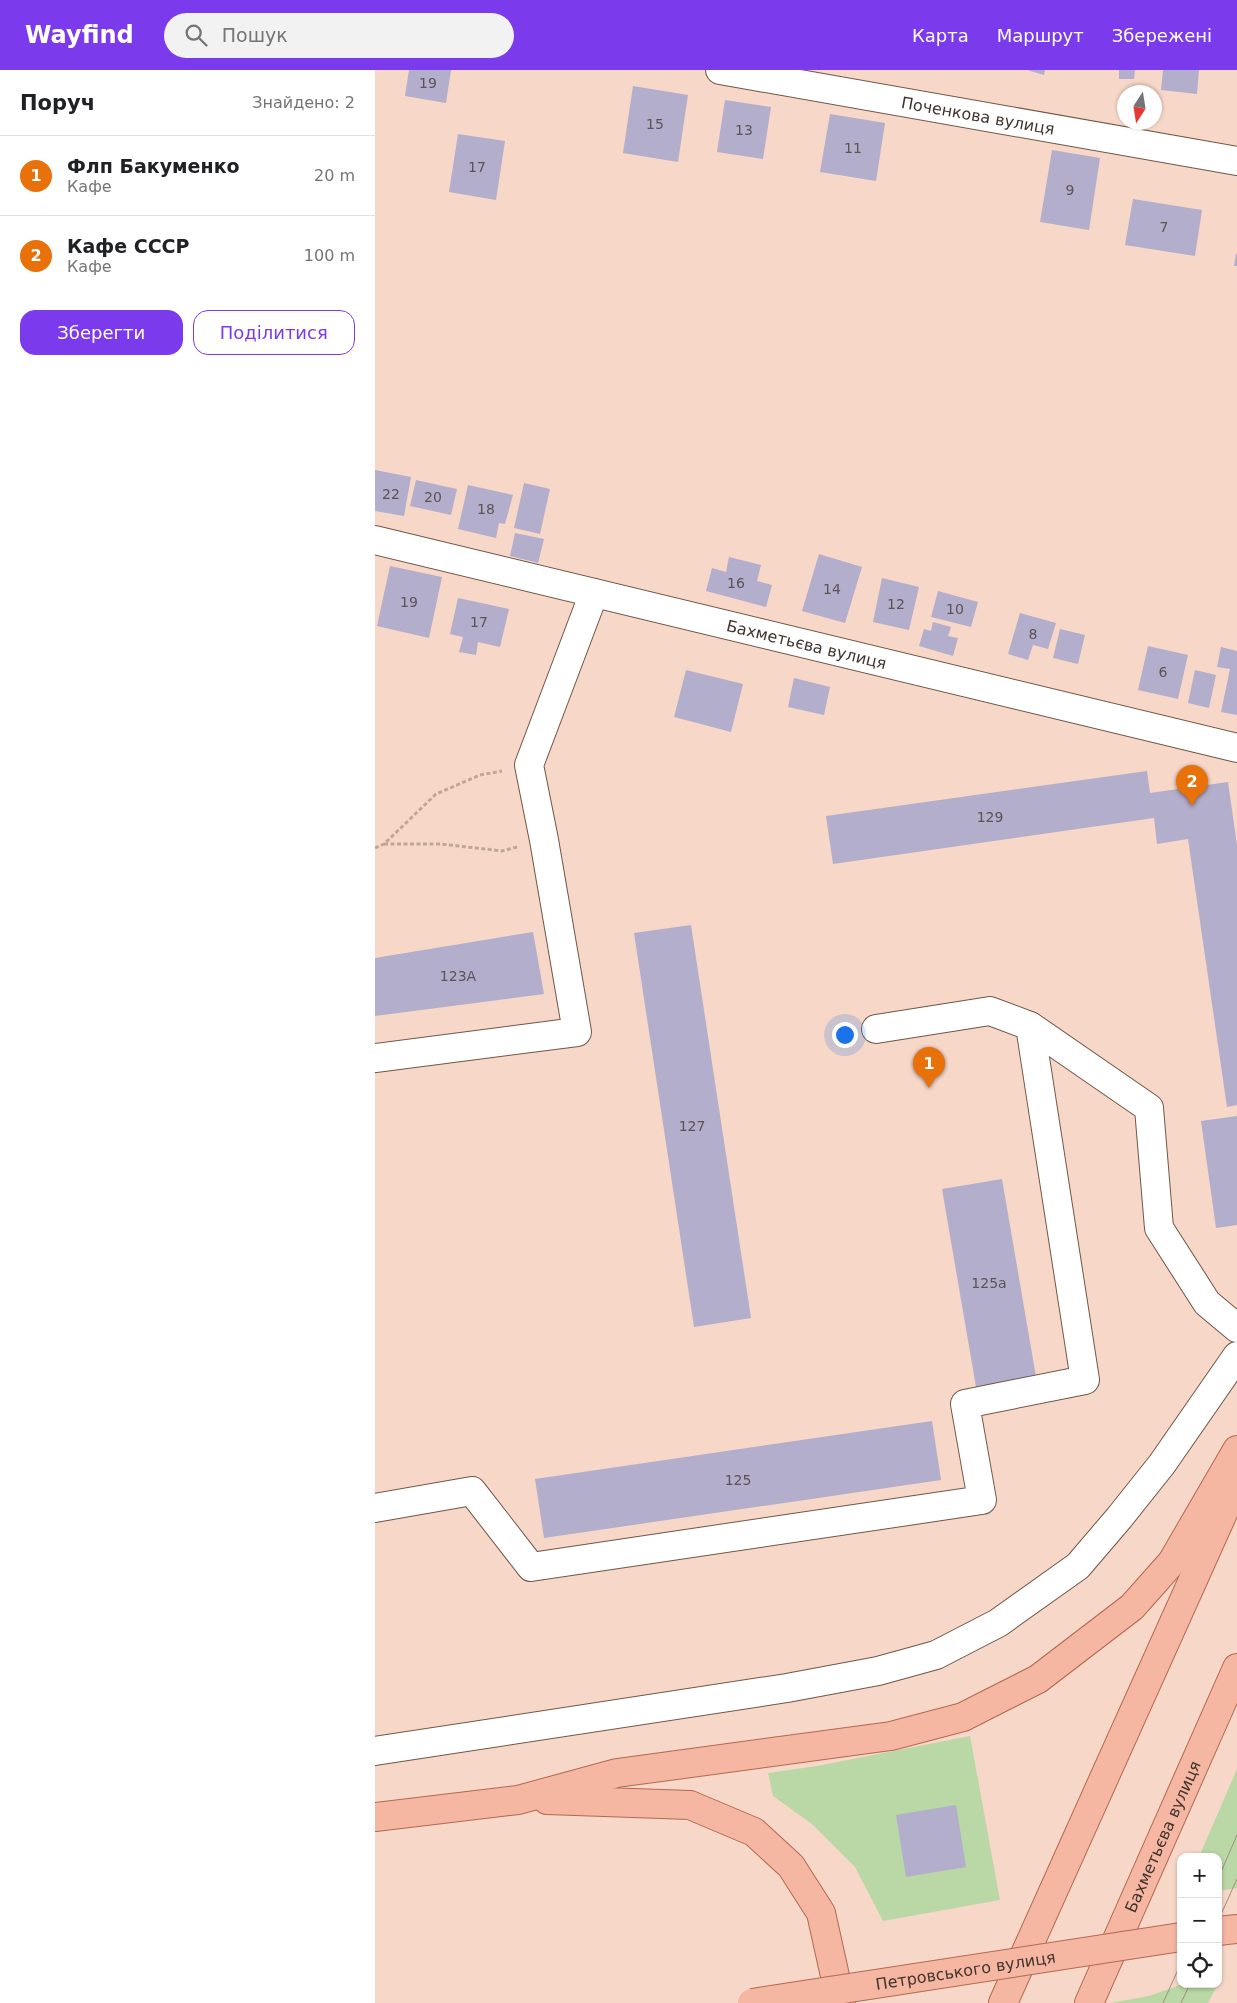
<!DOCTYPE html>
<html lang="uk">
<head>
<meta charset="utf-8">
<style>
  :root { --surface:#fff; --page:#f2f2f2; --text:#202124; --muted:#757577; --line:#e0e0e0; --accent:#7c3aed }
  body { margin:0; font-family:"DejaVu Sans",sans-serif; background:var(--page); color:var(--text) }
  .controls { position:absolute; right:15px; bottom:15px; display:grid; overflow:hidden; border-radius:10px; box-shadow:0 1px 4px #0004 }
  .controls button { width:45px; height:45px; display:grid; place-items:center; padding:0; border:0; border-bottom:1px solid var(--line); background:var(--surface); color:var(--text); font:25px sans-serif }
  .compass { position:absolute; left:742px; top:15px; width:45px; height:45px; border-radius:50%; background:var(--surface); box-shadow:0 1px 4px #0004; rotate:192deg }
  .you { position:absolute; left:469px; top:964px; width:18px; height:18px; margin:-12px; border:4px solid #fff; border-radius:50%; background:#1a73e8; box-shadow:0 0 0 8px #1a73e833 }
  .badge { display:grid; place-items:center; width:32px; height:32px; border-radius:50%; background:var(--accent); color:#fff; font-size:16px; font-weight:700 }
  .pin { position:absolute; translate:-50% -41px; filter:drop-shadow(0 1px 2px #0008) }
  .pin::after { content:''; position:absolute; top:26px; width:18px; height:15px; background:inherit; clip-path:polygon(0 0,100% 0,50% 100%) }
  .list { margin:0; padding:0; list-style:none }
  h2 { display:flex; justify-content:space-between; align-items:center; height:65px; margin:0; padding:0 20px; font-size:21px }
  h2 small { font-size:16px; font-weight:400; color:var(--muted) }
  .list li { display:grid; grid-template-columns:32px 1fr auto; gap:15px; align-items:center; box-sizing:border-box; height:80px; padding:0 20px; border-top:1px solid var(--line) }
  .list b { display:block; font-size:19px; white-space:nowrap }
  .list p { margin:0; font-size:16px; white-space:nowrap; color:var(--muted) }
  .list em { font-size:16px; font-style:normal; color:var(--muted) }
  .actions { display:flex; gap:10px; padding:15px 20px }
  .actions a { flex:1; padding:11px 0; border:1px solid var(--accent); border-radius:15px; text-align:center; font-size:18px; color:var(--accent) }
  .actions .main { background:var(--accent); color:#fff }
  .icon { flex:none; width:28px; height:28px; fill:none; stroke:currentColor; stroke-width:2; stroke-linecap:round; stroke-linejoin:round }
  .map { position:relative; flex:none; width:862px; height:1933px; overflow:hidden }
  header { display:flex; align-items:center; gap:30px; box-sizing:border-box; height:70px; padding:0 25px; background:var(--accent); color:#fff }
  header strong { font-size:24px }
  nav { display:flex; gap:28px; margin-inline-start:auto; font-size:18px }
  .search { width:350px; height:45px; background:var(--page); display:flex; align-items:center; gap:12px; box-sizing:border-box; padding:0 18px; border-radius:28px; color:var(--muted); font-size:19px }
  main { display:flex }
  aside { flex:1; background:var(--surface) }
  .map>svg:first-child { display:block }
  .green { fill:#b9d8a5 }
  .building { fill:#b3aecb }
  .lines { fill:none; stroke-linecap:round; stroke-linejoin:round }
  .minor-casing { stroke:#705649; stroke-width:30 }
  .major-casing { stroke:#b26951; stroke-width:30 }
  .path { stroke:#c0a699; stroke-width:3; stroke-dasharray:4 2.5; stroke-linecap:butt }
  .minor { stroke:#fff; stroke-width:28 }
  .major { stroke:#f5b6a2; stroke-width:28 }
  .tram { stroke:#a48d82; stroke-width:1 }
  .major-bridge-casing { stroke:#b26951; stroke-width:30; stroke-linecap:butt }
  .major-bridge { stroke:#f5b6a2; stroke-width:28 }
  .labels { text-anchor:middle; stroke-width:4.5; stroke-linejoin:round; paint-order:stroke }
  .number-label { font-size:14px; fill:#5e5255 }
  .street-label { font-size:16px; fill:#41342e; stroke:#fbe7de }
</style>
</head>
<body>
<header>
<strong>Wayfind</strong>
<div class="search"><svg class="icon" aria-label="search" viewBox="0 0 24 24"><circle cx="10" cy="10" r="6"/><path d="M15 15l6 6"/></svg>Пошук</div>
<nav><a>Карта</a><a>Маршрут</a><a>Збережені</a></nav>
</header>
<main>
<aside>
<h2>Поруч<small>Знайдено: 2</small></h2>
<ul class="list">
<li><span class="badge" style="background:#e8710a">1</span><div><b>Флп Бакуменко</b><p>Кафе</p></div><em>20 m</em></li>
<li><span class="badge" style="background:#e8710a">2</span><div><b>Кафе СССР</b><p>Кафе</p></div><em>100 m</em></li>
</ul>
<div class="actions"><a class="main">Зберегти</a><a>Поділитися</a></div>
</aside>
<div class="map">
<svg width="862" height="1933" viewBox="0 0 862 1933">
  <rect width="100%" height="100%" fill="#f7d7c8"/>
  <g class="green">
    <polygon points="595,1666 625,1830 508,1851 480,1797 437,1754 398,1726 393,1703 442,1696"/>
    <polygon points="862,1699 862,1818 843,1821 843,1787 824,1787"/>
    <polygon points="808,1914 843,1914 833,1933 735,1933 774,1926"/>
  </g>
  <g class="building">
    <polygon points="34,0 76,0 71,33 30,26"/>
    <polygon points="652,0 670,0 669,5"/>
    <polygon points="744,0 760,0 759,9 744,9"/>
    <polygon points="788,0 824,0 822,24 786,20"/>
    <polygon points="258,16 313,25 303,92 248,83"/>
    <polygon points="350,30 396,37 388,89 342,82"/>
    <polygon points="455,44 510,53 501,111 445,102"/>
    <polygon points="83,64 130,71 121,130 74,122"/>
    <polygon points="677,80 725,88 714,160 665,152"/>
    <polygon points="758,129 827,140 820,186 750,175"/>
    <polygon points="861,184 862,184 862,196 859,196"/>
    <polygon points="0,400 36,407 29,446 0,441"/>
    <polygon points="41,410 82,419 76,445 35,436"/>
    <polygon points="149,413 175,419 165,464 139,458"/>
    <polygon points="93,415 138,425 130,454 124,453 121,468 83,459"/>
    <polygon points="140,463 169,469 163,493 135,486"/>
    <polygon points="444,484 487,497 470,553 427,541"/>
    <polygon points="354,487 386,495 382,511 397,515 391,537 331,521 337,498 351,502"/>
    <polygon points="15,496 67,507 54,568 2,556"/>
    <polygon points="507,508 544,517 534,560 498,552"/>
    <polygon points="563,521 603,532 596,557 556,547"/>
    <polygon points="83,528 134,539 125,577 103,572 101,585 84,582 88,567 75,564"/>
    <polygon points="645,543 681,553 673,579 658,575 653,590 633,584"/>
    <polygon points="558,552 576,557 573,566 583,568 578,586 544,576 549,559 556,561"/>
    <polygon points="685,559 710,565 703,594 678,588"/>
    <polygon points="773,576 813,585 803,629 763,620"/>
    <polygon points="846,577 862,581 862,645 846,642 855,599 842,597"/>
    <polygon points="311,600 368,614 356,662 299,647"/>
    <polygon points="820,600 841,605 834,638 813,633"/>
    <polygon points="419,608 455,617 449,645 413,637"/>
    <polygon points="772,701 775,723 853,712 862,775 862,1035 852,1037 813,769 782,774 779,748 458,794 451,746"/>
    <polygon points="316,855 376,1248 319,1257 259,863"/>
    <polygon points="158,862 169,924 0,946 0,888"/>
    <polygon points="862,1046 862,1155 841,1158 826,1051"/>
    <polygon points="627,1109 661,1307 601,1317 567,1119"/>
    <polygon points="557,1351 566,1410 169,1468 160,1409"/>
    <polygon points="581,1735 591,1797 531,1807 521,1745"/>
  </g>
  <g class="lines">
    <defs>
      <g id="minor">
        <path id="s1" d="M345,0L862,91"/>
        <path id="s2" d="M0,470L862,678"/>
        <polyline points="501,959 615,941 655,956 774,1038 784,1158 832,1233 862,1258"/>
        <polyline points="0,988 202,962 169,770 154,695 219,523"/>
        <polyline points="0,1438 97,1421 156,1497 607,1430 590,1334 710,1310 655,956"/>
        <polyline points="0,1681 412,1618 503,1601 561,1585 623,1553 703,1496 744,1448 787,1394 862,1286"/>
      </g>
      <g id="major">
        <polyline points="172,1730 315,1735 379,1762 416,1796 446,1843 466,1933"/>
        <polyline points="0,1747 143,1730 242,1703 516,1666 588,1647 663,1609 757,1537 797,1492 862,1380"/>
        <polyline points="843,1861 862,1859"/>
        <polyline points="628,1933 862,1412"/>
        <path id="s3" d="M714,1933L862,1598"/>
      </g>
    </defs>
    <use href="#minor" class="minor-casing"/>
    <use href="#major" class="major-casing"/>
    <g class="path">
      <polyline points="9,774 66,774 127,781 142,777"/>
      <polyline points="0,778 9,774 61,724 105,705 127,701"/>
    </g>
    <use href="#minor" class="minor"/>
    <use href="#major" class="major"/>
    <g class="tram">
      <polyline points="843,1809 862,1765"/>
      <polyline points="843,1851 862,1809"/>
      <polyline points="788,1933 806,1893"/>
      <polyline points="806,1933 815,1914"/>
    </g>
    <defs>
      <g id="major-bridge">
        <path id="s4" d="M377,1933L806,1867"/>
      </g>
    </defs>
    <use href="#major-bridge" class="major-bridge-casing"/>
    <use href="#major-bridge" class="major-bridge"/>
  </g>
  <g class="labels">
    <g class="number-label">
      <text x="53" y="18">19</text>
      <text x="280" y="59">15</text>
      <text x="369" y="65">13</text>
      <text x="478" y="83">11</text>
      <text x="102" y="102">17</text>
      <text x="695" y="125">9</text>
      <text x="789" y="162">7</text>
      <text x="16" y="429">22</text>
      <text x="58" y="432">20</text>
      <text x="111" y="444">18</text>
      <text x="361" y="518">16</text>
      <text x="457" y="524">14</text>
      <text x="34" y="537">19</text>
      <text x="521" y="539">12</text>
      <text x="580" y="544">10</text>
      <text x="104" y="557">17</text>
      <text x="658" y="569">8</text>
      <text x="788" y="607">6</text>
      <text x="615" y="752">129</text>
      <text x="83" y="911">123А</text>
      <text x="317" y="1061">127</text>
      <text x="614" y="1218">125а</text>
      <text x="363" y="1415">125</text>
    </g>
    <g class="street-label">
      <text dy="6" stroke="none"><textPath href="#s1" startOffset="262">Поченкова вулиця</textPath></text>
      <text dy="6" stroke="none"><textPath href="#s2" startOffset="444">Бахметьєва вулиця</textPath></text>
      <text dy="6" stroke="none"><textPath href="#s3" startOffset="182">Бахметьєва вулиця</textPath></text>
      <text dy="6" stroke="none"><textPath href="#s4" startOffset="216">Петровського вулиця</textPath></text>
    </g>
  </g>
</svg>
<div class="controls">
<button>+</button>
<button>−</button>
<button><svg class="icon" aria-label="locate" viewBox="0 0 24 24"><circle cx="12" cy="12" r="6"/><path d="M12 2v4M12 18v4M2 12h4M18 12h4"/></svg></button>
</div>
<svg class="compass" viewBox="-18 -18 36 36"><path d="M0-13l5 13h-10z" fill="#e53935"/><path d="M0 13l5-13h-10z" fill="#757577"/></svg>
<div class="you"></div>
<div class="pin badge" style="left:554px;top:1018px;background:#e8710a">1</div>
<div class="pin badge" style="left:817px;top:736px;background:#e8710a">2</div>
</div>
</main>
</body>
</html>
